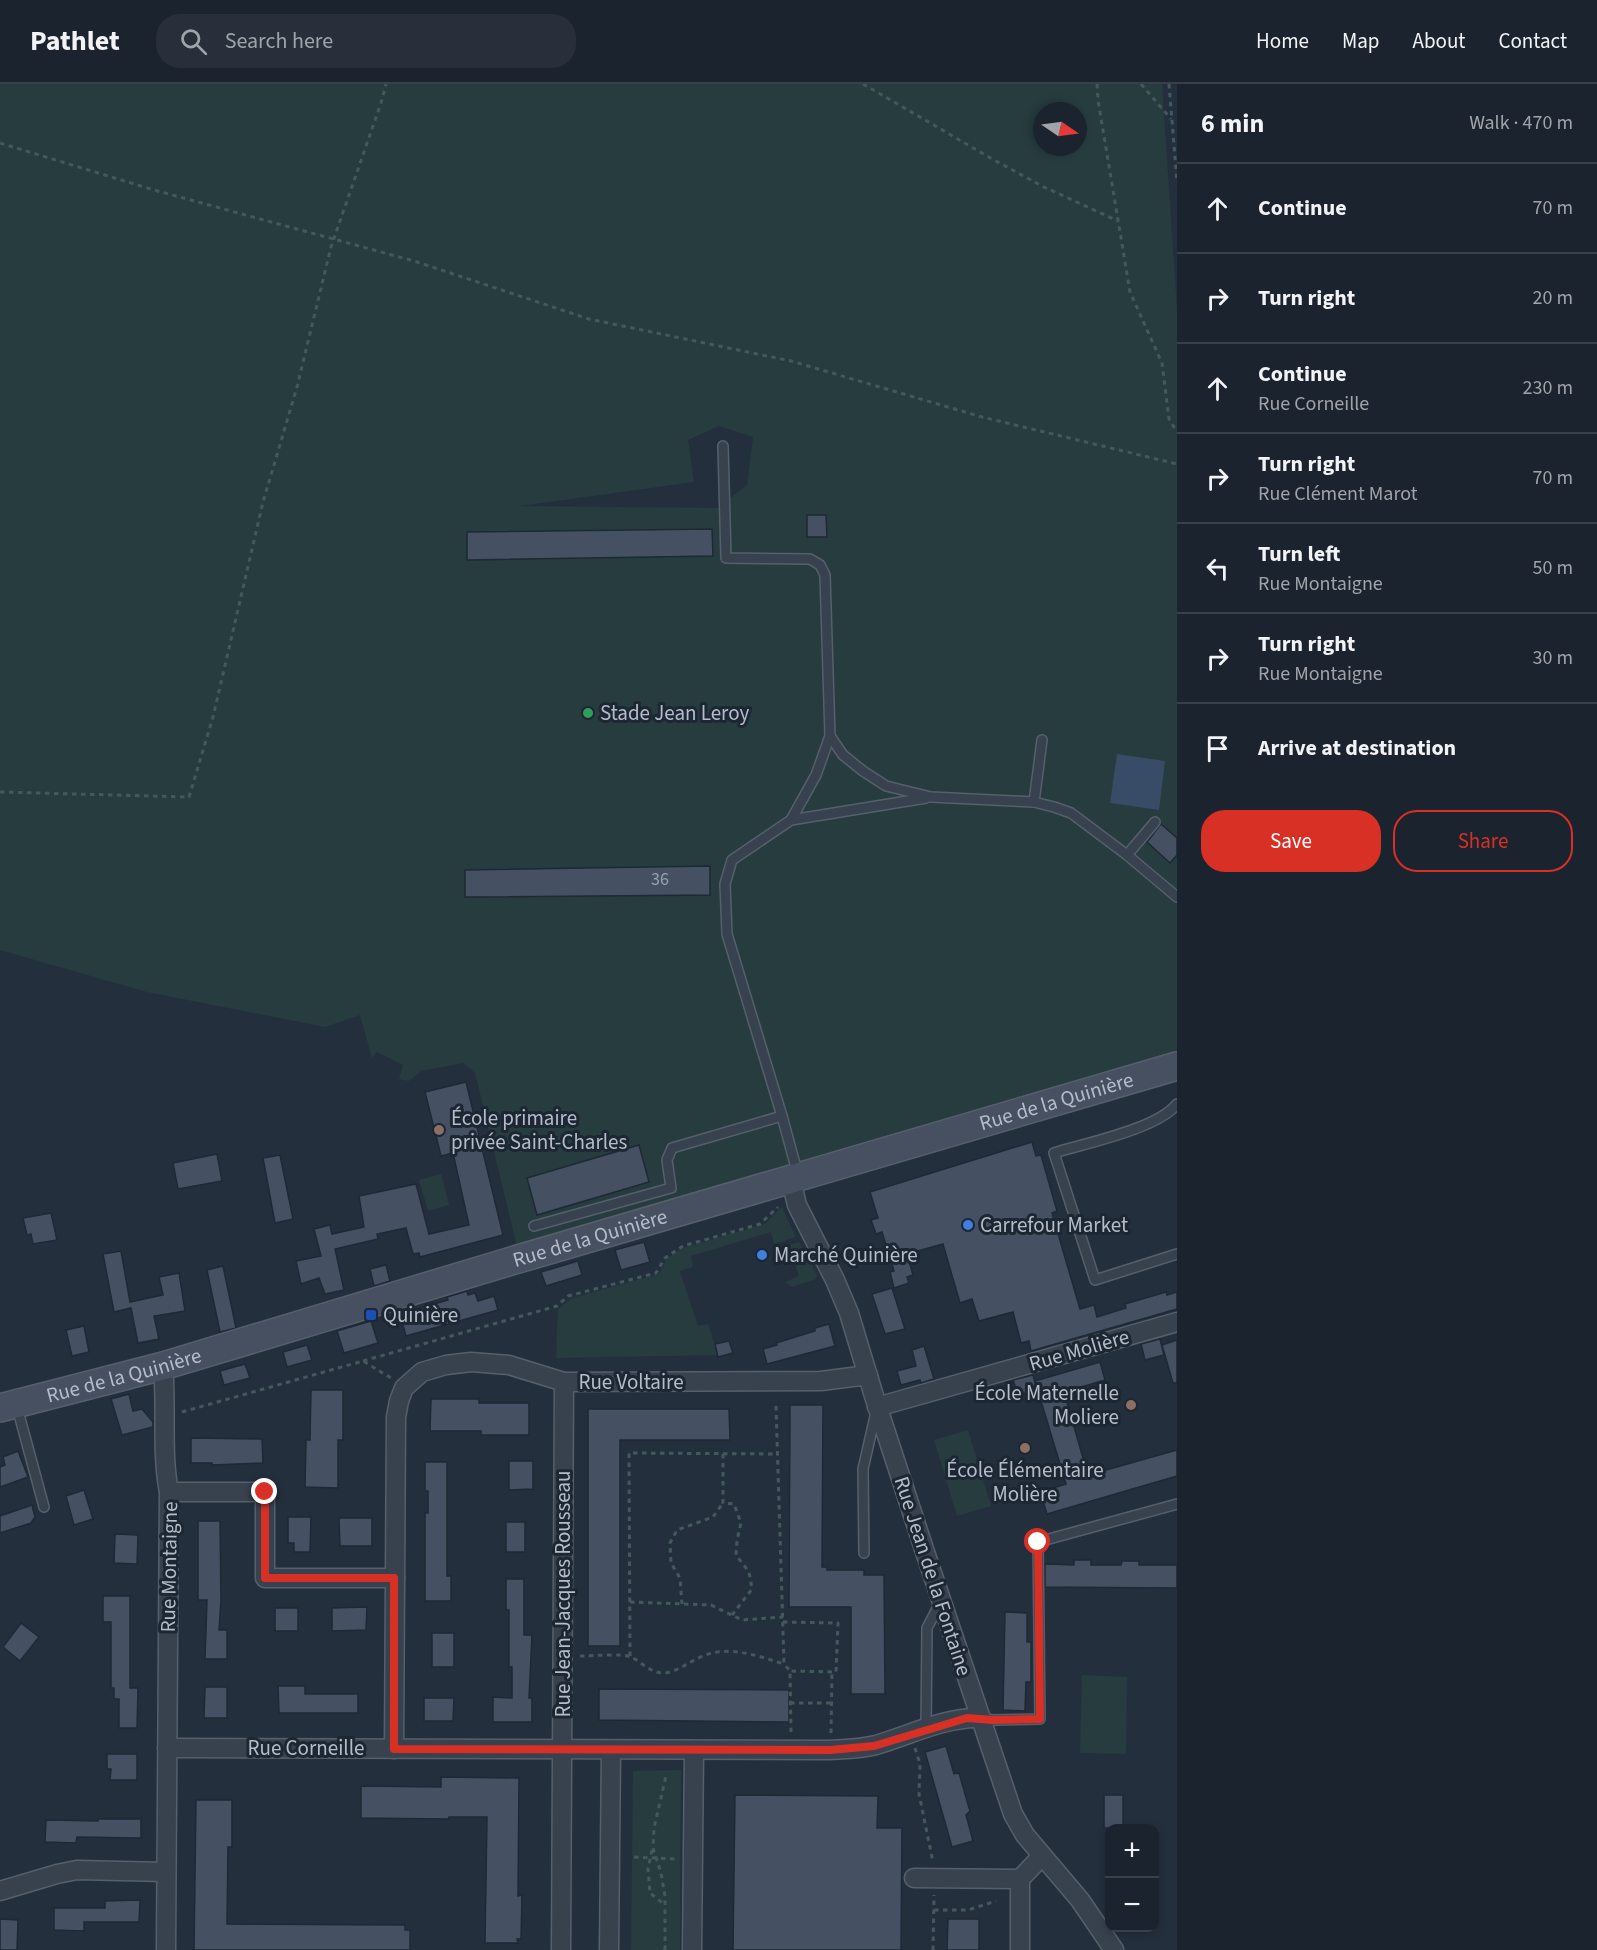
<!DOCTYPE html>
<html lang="en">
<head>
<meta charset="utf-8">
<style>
  :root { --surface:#1b232e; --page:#282f3a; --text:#f1f3f6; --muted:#a0a4aa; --line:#39404a; --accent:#d93025 }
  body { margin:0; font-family:"Source Sans 3",sans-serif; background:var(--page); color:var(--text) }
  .controls { position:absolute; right:18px; bottom:18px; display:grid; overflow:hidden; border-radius:12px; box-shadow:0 3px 9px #0003 }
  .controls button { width:54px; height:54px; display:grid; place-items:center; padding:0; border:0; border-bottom:2px solid var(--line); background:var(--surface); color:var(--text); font:30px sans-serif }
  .compass { position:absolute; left:1033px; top:18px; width:54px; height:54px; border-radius:50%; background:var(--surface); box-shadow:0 3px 9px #0003; rotate:103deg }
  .stop { position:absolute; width:18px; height:18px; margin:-14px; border:4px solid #d93025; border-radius:50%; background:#fff }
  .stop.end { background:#d93025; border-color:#fff; box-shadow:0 2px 6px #0008 }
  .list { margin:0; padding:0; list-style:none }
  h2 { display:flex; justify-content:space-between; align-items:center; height:78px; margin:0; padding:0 24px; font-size:26px }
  h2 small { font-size:20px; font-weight:400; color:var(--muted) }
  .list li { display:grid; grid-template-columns:39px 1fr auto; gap:18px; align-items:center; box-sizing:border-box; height:90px; padding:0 24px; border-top:2px solid var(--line) }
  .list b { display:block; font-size:22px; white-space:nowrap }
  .list p { margin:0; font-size:20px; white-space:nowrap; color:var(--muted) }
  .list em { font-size:20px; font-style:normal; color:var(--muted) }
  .actions { display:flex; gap:12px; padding:18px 24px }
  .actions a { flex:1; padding:14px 0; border:2px solid var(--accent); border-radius:24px; text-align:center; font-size:21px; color:var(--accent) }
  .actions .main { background:var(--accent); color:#fff }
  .icon { flex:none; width:33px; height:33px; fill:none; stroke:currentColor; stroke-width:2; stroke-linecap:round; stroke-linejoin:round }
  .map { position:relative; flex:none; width:1177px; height:1866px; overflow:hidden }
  header { display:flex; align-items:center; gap:36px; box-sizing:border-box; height:84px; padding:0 30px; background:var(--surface); border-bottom:2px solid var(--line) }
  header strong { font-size:28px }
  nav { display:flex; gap:33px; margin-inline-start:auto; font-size:21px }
  .search { width:420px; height:54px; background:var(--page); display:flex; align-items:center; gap:15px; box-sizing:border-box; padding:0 21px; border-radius:24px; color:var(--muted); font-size:22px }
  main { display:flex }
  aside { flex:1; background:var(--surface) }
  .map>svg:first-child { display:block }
  .green { fill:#263c3f; fill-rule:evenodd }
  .water { fill:#394c67 }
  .building { fill:#455162; stroke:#1f2835; stroke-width:1.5 }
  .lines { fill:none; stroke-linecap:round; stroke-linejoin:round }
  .lane-casing { stroke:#565f6c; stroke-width:12 }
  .street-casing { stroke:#565f6c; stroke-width:21 }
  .secondary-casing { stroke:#565f6c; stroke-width:30 }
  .path { stroke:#44595c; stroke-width:3; stroke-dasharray:4.5 4.5; stroke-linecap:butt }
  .lane { stroke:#38414e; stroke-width:9 }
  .street { stroke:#38414e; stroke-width:18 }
  .secondary { stroke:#465061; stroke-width:27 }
  .route { stroke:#d93025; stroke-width:8 }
  .leisure-dot { fill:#2e9e5b; stroke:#1d2633; stroke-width:2 }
  .education-dot { fill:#8d6e63; stroke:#1d2633; stroke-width:2 }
  .shop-dot { fill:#3f7fe0; stroke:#1d2633; stroke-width:2 }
  .transit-dot { fill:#1a4fb4; stroke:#1d2633; stroke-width:2 }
  .labels { text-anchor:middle; stroke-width:6; stroke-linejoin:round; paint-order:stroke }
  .number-label { font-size:18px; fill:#98a1af }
  .poi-label { font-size:21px; fill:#b4bcc9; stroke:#1d2633; text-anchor:start }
  .street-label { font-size:21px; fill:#b4bcc9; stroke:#1d2633 }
</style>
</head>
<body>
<header>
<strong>Pathlet</strong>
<div class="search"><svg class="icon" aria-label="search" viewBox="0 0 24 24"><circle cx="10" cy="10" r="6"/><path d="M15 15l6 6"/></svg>Search here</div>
<nav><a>Home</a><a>Map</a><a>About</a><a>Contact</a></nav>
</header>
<main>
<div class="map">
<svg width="1177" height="1866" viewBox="0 0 1177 1866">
  <rect width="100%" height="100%" fill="#242f3e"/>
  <g class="green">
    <path d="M0,0H1162L1177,225V969L517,1163L475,989L463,979L421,987L409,997L399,995L403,981L377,968L372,974L360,931L325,943L147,908L0,866ZM1042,27H1078V63H1042ZM719,342L753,353L747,401L729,415L730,424L520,422L694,398L688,356Z"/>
    <polygon points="441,1090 449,1121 428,1127 419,1096"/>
    <polygon points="782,1123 796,1153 774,1160 771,1148 691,1172 693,1183 680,1187 698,1242 708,1240 718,1271 556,1274 558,1225 572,1214 659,1190 667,1174 683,1164 765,1140"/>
    <polygon points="799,1158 817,1191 816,1195 792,1203 785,1198 799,1192 789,1161"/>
    <polygon points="968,1346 991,1422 957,1432 934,1356"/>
    <polygon points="1082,1591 1127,1593 1126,1670 1080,1669"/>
    <polygon points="681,1686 680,1866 631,1866 633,1687"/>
  </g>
  <polygon class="water" points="1117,670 1165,677 1159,726 1110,719"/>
  <g class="building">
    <polygon points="807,431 826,431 827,453 807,453"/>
    <polygon points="712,445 713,472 467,476 467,448"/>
    <polygon points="1161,740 1177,754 1177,771 1170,779 1147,758"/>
    <polygon points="710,782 710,811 465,813 465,786"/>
    <polygon points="466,998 503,1151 420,1173 419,1169 413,1170 406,1144 377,1150 378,1155 335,1165 344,1206 325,1210 319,1194 301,1200 296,1177 321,1172 314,1145 330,1141 332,1150 364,1143 359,1112 416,1100 429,1150 469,1141 453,1069 441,1072 425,1008"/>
    <polygon points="1032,1058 1036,1072 1041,1071 1057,1127 1052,1129 1080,1225 1094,1221 1097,1233 1126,1224 1125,1220 1166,1208 1167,1211 1177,1208 1177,1225 1031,1267 1029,1257 1021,1259 1013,1228 979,1237 972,1215 960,1219 943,1160 907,1170 913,1191 907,1193 909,1199 894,1204 890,1188 894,1187 882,1148 876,1150 871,1136 878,1134 870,1108"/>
    <polygon points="639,1061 649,1098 537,1131 527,1094"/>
    <polygon points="217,1070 222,1097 178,1105 173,1079"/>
    <polygon points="280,1071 293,1135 275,1139 263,1074"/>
    <polygon points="51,1129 57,1156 33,1160 31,1150 27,1151 23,1134"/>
    <polygon points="644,1158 650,1178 621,1186 615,1166"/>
    <polygon points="121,1167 130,1218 163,1211 159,1193 179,1189 185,1227 154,1232 159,1255 138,1259 131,1224 114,1228 103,1170"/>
    <polygon points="578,1177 582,1191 546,1202 541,1188"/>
    <polygon points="386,1181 390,1197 374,1202 370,1185"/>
    <polygon points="223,1182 236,1244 220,1248 207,1186"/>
    <polygon points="892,1204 905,1245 885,1250 872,1210"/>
    <polygon points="467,1207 468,1211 475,1209 478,1217 494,1212 498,1226 406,1252 400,1230 448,1216 447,1213"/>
    <polygon points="371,1237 378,1259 344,1269 337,1247"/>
    <polygon points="829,1240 835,1262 767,1280 763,1265 777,1261 776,1259 815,1247 815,1244"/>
    <polygon points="84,1242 89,1268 72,1272 66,1246"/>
    <polygon points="1160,1255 1164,1271 1145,1276 1141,1260"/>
    <polygon points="1177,1256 1177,1299 1173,1299 1162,1261"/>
    <polygon points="729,1257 733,1269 718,1273 715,1260"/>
    <polygon points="307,1261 312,1276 287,1283 283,1268"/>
    <polygon points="924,1262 934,1295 921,1299 920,1296 901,1301 897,1287 916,1282 912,1266"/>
    <polygon points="1100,1278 1105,1296 1064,1308 1088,1391 1177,1366 1177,1392 1047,1430 1040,1408 1066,1400 1035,1297"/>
    <polygon points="245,1280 250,1294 224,1301 220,1287"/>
    <polygon points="1033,1291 1037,1306 1018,1311 1013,1296"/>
    <polygon points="311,1306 343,1306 343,1356 338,1356 338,1404 305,1403 306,1356 310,1356"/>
    <polygon points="129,1310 133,1327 142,1325 153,1338 153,1343 122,1351 111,1315"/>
    <polygon points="431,1315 479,1315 479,1319 529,1319 529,1351 481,1351 481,1347 430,1347"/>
    <polygon points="790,1321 823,1321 822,1483 827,1483 827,1486 864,1486 864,1491 884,1491 885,1610 851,1610 851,1523 789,1523"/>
    <polygon points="588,1325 729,1325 730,1356 620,1356 620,1562 588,1562"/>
    <polygon points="191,1354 262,1355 263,1379 212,1381 212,1379 191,1379"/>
    <polygon points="18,1367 28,1393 0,1403 0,1383 5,1381 3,1373"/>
    <polygon points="509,1377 533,1377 533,1405 509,1406"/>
    <polygon points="425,1378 447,1378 447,1492 451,1492 451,1517 425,1517 425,1429 428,1429 428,1407 425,1407"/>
    <polygon points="84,1406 93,1435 74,1441 66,1412"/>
    <polygon points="32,1421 35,1433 31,1439 0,1449 0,1432"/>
    <polygon points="288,1433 311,1433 310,1468 294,1468 294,1459 288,1459"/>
    <polygon points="339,1434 372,1434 372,1462 340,1462"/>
    <polygon points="198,1437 220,1437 221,1516 219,1546 227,1546 227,1575 205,1575 207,1516 198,1516"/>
    <rect x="506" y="1438" width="19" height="30"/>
    <polygon points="115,1450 138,1451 137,1480 114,1479"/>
    <polygon points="1074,1476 1091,1476 1091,1481 1121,1481 1122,1477 1139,1477 1139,1481 1177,1481 1177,1504 1045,1503 1045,1480 1074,1481"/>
    <polygon points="506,1495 524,1495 524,1551 532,1551 529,1614 532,1614 532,1638 493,1638 493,1613 512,1614 512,1583 509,1583 509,1526 506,1526"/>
    <polygon points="103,1512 130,1512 130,1604 138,1604 137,1644 119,1644 119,1615 114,1615 114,1604 111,1604 111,1538 103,1538"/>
    <polygon points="367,1523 366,1546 332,1547 332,1524"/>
    <rect x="275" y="1524" width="23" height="23"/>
    <polygon points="1005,1528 1027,1529 1027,1558 1031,1558 1031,1598 1026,1598 1025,1627 1003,1626"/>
    <polygon points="21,1539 39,1553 20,1577 3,1563"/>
    <rect x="432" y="1549" width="22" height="34"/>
    <polygon points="278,1602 305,1602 305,1610 358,1610 358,1629 279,1629"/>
    <polygon points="205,1603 227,1603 227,1634 204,1634"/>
    <polygon points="599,1605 789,1606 789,1638 599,1636"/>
    <polygon points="424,1614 454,1614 453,1637 424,1637"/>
    <polygon points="946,1662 954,1690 959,1689 970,1727 966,1731 973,1757 952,1763 925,1668"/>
    <polygon points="107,1670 137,1670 137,1696 110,1696 111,1685 107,1685"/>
    <polygon points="441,1693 519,1694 518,1812 522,1811 521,1855 517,1855 518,1859 485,1859 487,1733 449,1733 449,1735 361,1734 361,1702 441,1703"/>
    <polygon points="735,1711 878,1712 877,1744 902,1744 901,1866 733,1866"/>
    <rect x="1104" y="1711" width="19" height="33"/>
    <polygon points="196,1716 232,1716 232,1763 228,1763 227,1840 405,1841 405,1846 410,1846 410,1866 194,1866"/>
    <polygon points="98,1735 141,1735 141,1754 77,1753 76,1759 45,1758 46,1736 98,1737"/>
    <polygon points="140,1816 139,1838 84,1838 84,1847 54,1846 54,1824 105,1824 105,1817"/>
    <polygon points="0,1835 18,1836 17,1866 0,1866"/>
    <polygon points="948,1835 979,1835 979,1866 947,1866"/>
  </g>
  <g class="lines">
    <defs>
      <g id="lane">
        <polyline points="723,362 726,474 810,475 820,481 825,491 830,652 843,671 863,687 886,702 931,713 1034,718 1054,723 1071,729 1127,771 1177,813"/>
        <polyline points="1034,718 1042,656"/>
        <polyline points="791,736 816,691 830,652"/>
        <polyline points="1127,771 1155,738"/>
        <path d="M1177,1020C1157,1045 1086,1059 1054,1069L1095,1196L1177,1170"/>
        <polyline points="798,1091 782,1032 727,850 725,800 732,776 791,736 926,714"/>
        <polyline points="534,1142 671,1104 667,1076 672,1064 782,1032"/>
        <polyline points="17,1323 44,1423"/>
        <polyline points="864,1469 863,1385 876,1328"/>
        <polyline points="980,1634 993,1636 1040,1635 1038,1458 1177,1420"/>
        <polyline points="926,1645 927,1544 940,1519"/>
      </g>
      <g id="street">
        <polyline points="791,1096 797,1121 835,1196 849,1229 874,1312 925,1468 1013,1730 1025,1751 1080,1816 1114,1866"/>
        <path d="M163,1282C167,1324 161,1367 169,1408L166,1866"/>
        <polyline points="877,1323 1177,1238"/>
        <polyline points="169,1408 265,1408 265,1494 395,1494"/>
        <path d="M167,1664L829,1666C845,1665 861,1665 876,1661C910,1651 945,1633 980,1634"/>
        <polyline points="394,1665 396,1333 399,1317 404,1304 422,1288 446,1281 471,1278 509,1281 564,1298 821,1297 868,1291"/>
        <polyline points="914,1794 1020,1795"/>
        <polyline points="0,1807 57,1790 77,1786 166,1788"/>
        <polyline points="561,1866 564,1298"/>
        <polyline points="609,1866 611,1666"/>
        <polyline points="692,1866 694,1667"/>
        <polyline points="1020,1866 1020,1795 1042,1772"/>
      </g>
      <g id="secondary">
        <path id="s1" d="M0,1324L163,1282L508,1178L1177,982"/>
      </g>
    </defs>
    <use href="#lane" class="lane-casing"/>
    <use href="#street" class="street-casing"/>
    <use href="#secondary" class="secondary-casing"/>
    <g class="path">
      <polyline points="863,0 994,76 1044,103 1118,137"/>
      <polyline points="1097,0 1098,16 1130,208 1162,279 1169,335 1177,348"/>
      <polyline points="1141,0 1171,35"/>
      <polyline points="1169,0 1177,98"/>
      <polyline points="0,59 154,106 414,177 589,235 791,277 982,333 1177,380"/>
      <polyline points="0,708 189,713 213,633 263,418 297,303 331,163 381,19 386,0"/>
      <polyline points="363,1277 557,1222 568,1212 656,1189 665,1174 683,1162 760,1140 778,1123"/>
      <polyline points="776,1322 784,1580 790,1587 791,1648"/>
      <polyline points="182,1328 363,1277 391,1294"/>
      <polyline points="723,1370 723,1419 734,1420 741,1439 737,1456 736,1471 749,1488 752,1505 732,1531"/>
      <polyline points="630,1518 711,1521 742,1536 783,1533"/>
      <polyline points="682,1520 680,1494 671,1479 670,1459 677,1446 713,1433 723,1419"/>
      <polyline points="783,1538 838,1539 836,1588 790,1587"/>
      <path d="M580,1572C593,1572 622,1569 631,1573C642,1578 651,1590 665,1589C679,1587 690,1577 703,1572C729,1561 758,1572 784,1580"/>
      <polyline points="630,1572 629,1369 778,1370"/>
      <polyline points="790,1619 832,1619"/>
      <polyline points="831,1649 832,1588"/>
      <polyline points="915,1664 920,1680 919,1710 933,1778"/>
      <polyline points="652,1766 648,1785 650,1809 665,1821"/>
      <polyline points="634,1773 676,1775"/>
      <polyline points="934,1826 968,1826 996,1817"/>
      <polyline points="665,1866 665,1812 661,1789 653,1764 654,1744 666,1692"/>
      <polyline points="933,1866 934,1811"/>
    </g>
    <use href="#lane" class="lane"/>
    <use href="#street" class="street"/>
    <use href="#secondary" class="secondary"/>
  </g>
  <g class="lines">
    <polyline class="route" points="265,1408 265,1494 394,1494 394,1665 830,1666 874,1662 967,1634 993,1636 1040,1635 1038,1458"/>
  </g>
  <circle class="leisure-dot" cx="588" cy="629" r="6"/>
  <g class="education-dot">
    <circle cx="439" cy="1046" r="6"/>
    <circle cx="1131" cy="1321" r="6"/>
    <circle cx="1025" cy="1364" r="6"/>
  </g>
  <g class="shop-dot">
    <circle cx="968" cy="1141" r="6"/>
    <circle cx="762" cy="1171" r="6"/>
  </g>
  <rect class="transit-dot" x="365" y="1225" width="12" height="12" rx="3"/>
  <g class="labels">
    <g class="number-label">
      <text x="660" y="801">36</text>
    </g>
    <g class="poi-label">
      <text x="600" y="636">Stade Jean Leroy</text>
      <text x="451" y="1041">École primaire<tspan x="451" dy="24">privée Saint-Charles</tspan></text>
      <text x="980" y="1148">Carrefour Market</text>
      <text x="774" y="1178">Marché Quinière</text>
      <text x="383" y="1238">Quinière</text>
      <text x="1119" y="1316" text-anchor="end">École Maternelle<tspan x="1119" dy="24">Moliere</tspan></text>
      <text x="1025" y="1393" text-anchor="middle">École Élémentaire<tspan x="1025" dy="24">Molière</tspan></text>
    </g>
    <g class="street-label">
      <text dy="7" stroke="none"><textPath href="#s1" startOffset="1100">Rue de la Quinière</textPath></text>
      <text dy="7" stroke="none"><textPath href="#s1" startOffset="614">Rue de la Quinière</textPath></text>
      <text transform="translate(1079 1266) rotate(-16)" y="7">Rue Molière</text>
      <text dy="7" stroke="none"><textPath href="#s1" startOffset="128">Rue de la Quinière</textPath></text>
      <text x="631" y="1305">Rue Voltaire</text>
      <text transform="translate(169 1483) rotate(-89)" y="7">Rue Montaigne</text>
      <text transform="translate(933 1492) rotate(72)" y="7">Rue Jean de la Fontaine</text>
      <text transform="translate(563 1510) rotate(-90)" y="7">Rue Jean-Jacques Rousseau</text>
      <text x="306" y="1671">Rue Corneille</text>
    </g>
  </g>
</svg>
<div class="controls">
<button>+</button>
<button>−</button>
</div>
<svg class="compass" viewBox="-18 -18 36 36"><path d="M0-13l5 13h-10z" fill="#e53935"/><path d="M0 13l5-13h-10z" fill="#a0a4aa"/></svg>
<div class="stop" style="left:1038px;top:1458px"></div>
<div class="stop end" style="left:265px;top:1408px"></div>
</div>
<aside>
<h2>6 min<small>Walk · 470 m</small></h2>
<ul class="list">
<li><svg class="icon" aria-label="ahead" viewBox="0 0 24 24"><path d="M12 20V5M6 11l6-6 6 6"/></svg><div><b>Continue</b></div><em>70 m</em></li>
<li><svg class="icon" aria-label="right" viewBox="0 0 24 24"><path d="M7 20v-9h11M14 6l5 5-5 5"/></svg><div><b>Turn right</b></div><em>20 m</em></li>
<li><svg class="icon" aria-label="ahead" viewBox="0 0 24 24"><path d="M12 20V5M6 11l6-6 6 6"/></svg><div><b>Continue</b><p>Rue Corneille</p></div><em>230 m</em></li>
<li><svg class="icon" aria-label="right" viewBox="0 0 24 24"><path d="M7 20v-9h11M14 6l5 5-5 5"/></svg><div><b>Turn right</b><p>Rue Clément Marot</p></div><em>70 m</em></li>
<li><svg class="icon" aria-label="left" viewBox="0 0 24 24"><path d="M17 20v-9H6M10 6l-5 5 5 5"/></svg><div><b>Turn left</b><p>Rue Montaigne</p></div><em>50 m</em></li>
<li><svg class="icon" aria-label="right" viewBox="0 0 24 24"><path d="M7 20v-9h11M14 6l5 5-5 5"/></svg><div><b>Turn right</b><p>Rue Montaigne</p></div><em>30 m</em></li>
<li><svg class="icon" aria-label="arrive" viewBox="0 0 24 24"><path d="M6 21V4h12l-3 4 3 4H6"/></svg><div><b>Arrive at destination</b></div></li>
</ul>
<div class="actions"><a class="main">Save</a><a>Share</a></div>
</aside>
</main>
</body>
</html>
